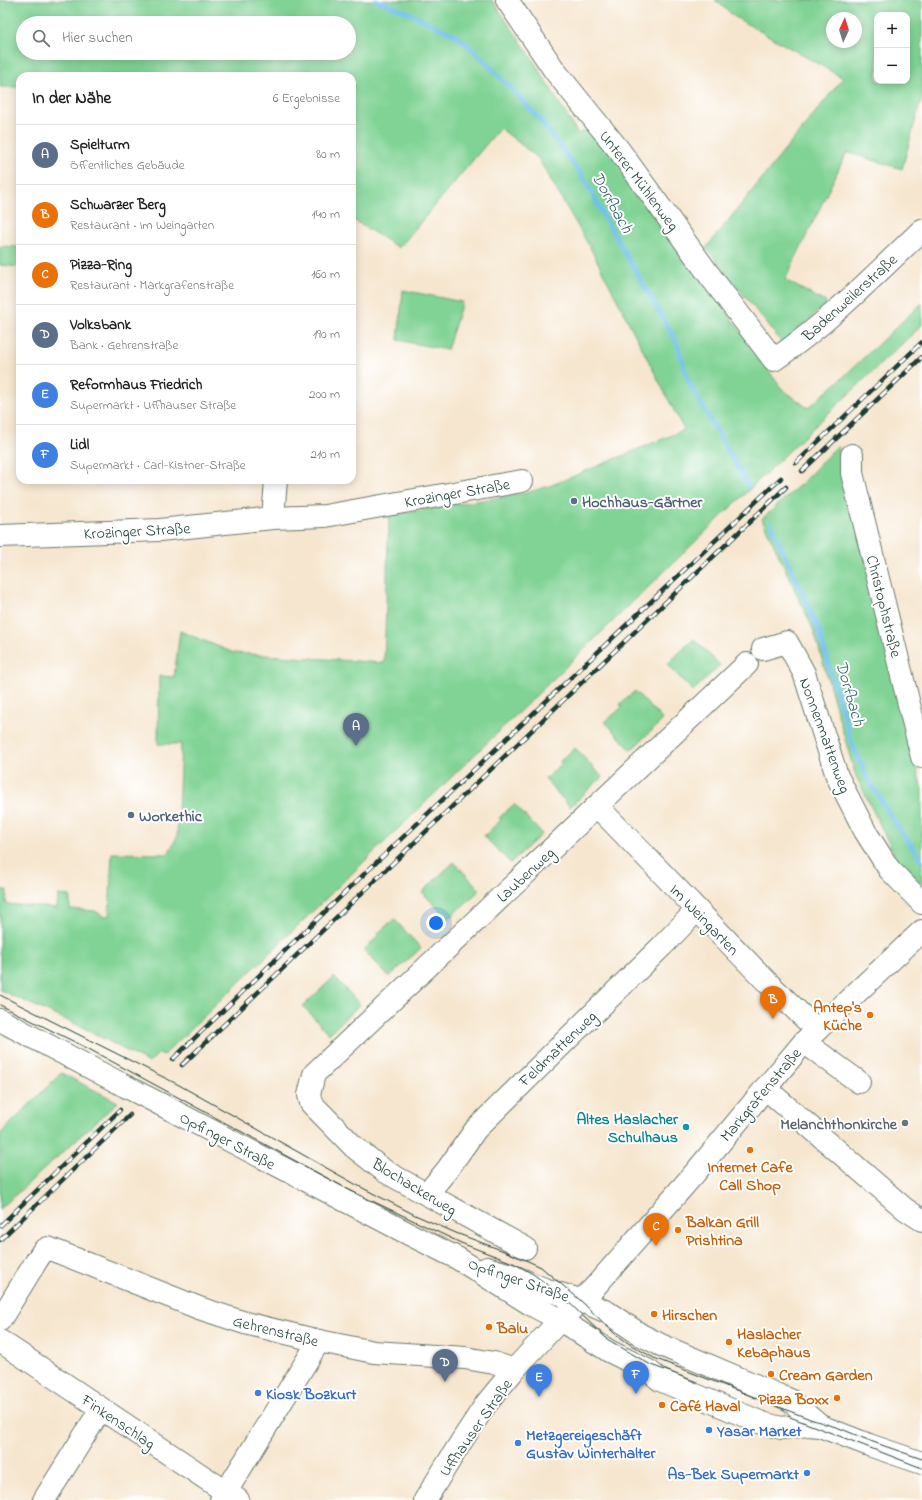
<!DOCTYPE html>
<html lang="de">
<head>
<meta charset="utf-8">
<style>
  :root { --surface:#fff; --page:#f2f2f2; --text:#222; --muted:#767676; --line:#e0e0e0; --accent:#1a73e8 }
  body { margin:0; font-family:"Indie Flower",sans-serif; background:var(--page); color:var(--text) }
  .controls { position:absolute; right:12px; top:12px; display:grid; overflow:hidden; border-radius:8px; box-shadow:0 2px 10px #0003 }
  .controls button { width:36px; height:36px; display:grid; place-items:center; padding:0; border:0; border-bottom:1px solid var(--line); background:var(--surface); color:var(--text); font:20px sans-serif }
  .compass { position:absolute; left:826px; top:12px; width:36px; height:36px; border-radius:50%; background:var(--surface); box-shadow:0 2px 10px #0003; rotate:4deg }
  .you { position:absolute; left:436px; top:923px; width:14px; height:14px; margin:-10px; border:3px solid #fff; border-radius:50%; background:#1a73e8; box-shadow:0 0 0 6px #1a73e833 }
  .badge { display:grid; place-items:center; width:26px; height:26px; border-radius:50%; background:var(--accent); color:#fff; font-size:13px; font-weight:700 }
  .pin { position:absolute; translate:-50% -33px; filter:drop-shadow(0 1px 2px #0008) }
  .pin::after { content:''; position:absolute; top:21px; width:14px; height:12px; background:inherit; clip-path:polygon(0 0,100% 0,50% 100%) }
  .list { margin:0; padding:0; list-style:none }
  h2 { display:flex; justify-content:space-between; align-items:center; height:52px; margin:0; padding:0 16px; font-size:17px }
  h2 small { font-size:13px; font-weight:400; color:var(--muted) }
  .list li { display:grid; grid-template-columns:26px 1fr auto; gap:12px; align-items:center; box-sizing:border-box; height:60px; padding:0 16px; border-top:1px solid var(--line) }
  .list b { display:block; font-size:15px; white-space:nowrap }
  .list p { margin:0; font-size:13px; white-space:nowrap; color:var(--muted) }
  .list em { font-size:13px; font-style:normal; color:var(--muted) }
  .icon { flex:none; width:22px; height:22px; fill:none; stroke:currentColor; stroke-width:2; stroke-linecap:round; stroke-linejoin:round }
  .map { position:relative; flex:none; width:922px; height:1500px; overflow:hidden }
  .search { position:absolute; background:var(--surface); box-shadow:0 2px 10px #0003; left:16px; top:16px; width:340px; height:44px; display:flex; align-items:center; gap:10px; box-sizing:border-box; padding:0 14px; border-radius:22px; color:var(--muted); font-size:15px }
  .panel { position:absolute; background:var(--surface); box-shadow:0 2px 10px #0003; left:16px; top:72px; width:340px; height:412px; border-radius:12px }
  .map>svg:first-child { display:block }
  .green { fill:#80d394; stroke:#508864; fill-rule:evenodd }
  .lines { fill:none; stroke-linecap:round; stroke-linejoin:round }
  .stream { stroke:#71c0ec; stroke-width:5 }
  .minor-casing { stroke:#6a786a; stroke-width:24 }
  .minor { stroke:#fff; stroke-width:22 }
  .tram { stroke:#1f3d34; stroke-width:1 }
  .rail-casing { stroke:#1f3d34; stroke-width:4.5 }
  .rail { stroke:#fff; stroke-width:3; stroke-dasharray:9; stroke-linecap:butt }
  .minor-bridge-casing { stroke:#6a786a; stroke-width:24; stroke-linecap:butt }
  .minor-bridge { stroke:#fff; stroke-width:22 }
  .service-dot { fill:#5c6f8a; stroke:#fff; stroke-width:1.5 }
  .food-dot { fill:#e8710a; stroke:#fff; stroke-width:1.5 }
  .worship-dot { fill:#6b7280; stroke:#fff; stroke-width:1.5 }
  .culture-dot { fill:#0f9aa8; stroke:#fff; stroke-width:1.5 }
  .shop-dot { fill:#3f7fe0; stroke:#fff; stroke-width:1.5 }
  .labels { text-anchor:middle; stroke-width:4; stroke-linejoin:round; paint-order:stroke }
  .street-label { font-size:16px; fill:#1f3d34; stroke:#fff }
  .service-label { font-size:16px; font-weight:bold; fill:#4e5e75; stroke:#fff; text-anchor:start }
  .food-label { font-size:16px; font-weight:bold; fill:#c56008; stroke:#fff; text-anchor:start }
  .culture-label { font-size:16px; font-weight:bold; fill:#0d838f; stroke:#fff; text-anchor:end }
  .worship-label { font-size:16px; font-weight:bold; fill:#5b616d; stroke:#fff; text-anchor:end }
  .shop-label { font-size:16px; font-weight:bold; fill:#366cbe; stroke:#fff; text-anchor:start }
  .water-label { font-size:17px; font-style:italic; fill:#38646b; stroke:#fff }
</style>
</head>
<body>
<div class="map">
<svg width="922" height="1500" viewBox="0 0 922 1500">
  <rect width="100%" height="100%" fill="#fff"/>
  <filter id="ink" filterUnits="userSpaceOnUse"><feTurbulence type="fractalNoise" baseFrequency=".025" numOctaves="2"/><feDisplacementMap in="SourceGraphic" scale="8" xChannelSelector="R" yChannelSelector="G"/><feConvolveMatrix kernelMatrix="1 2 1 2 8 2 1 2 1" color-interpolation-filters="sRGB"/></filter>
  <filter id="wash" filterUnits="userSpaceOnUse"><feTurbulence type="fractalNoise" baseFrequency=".012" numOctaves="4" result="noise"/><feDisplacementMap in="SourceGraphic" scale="16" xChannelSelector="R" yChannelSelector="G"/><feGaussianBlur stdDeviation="0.9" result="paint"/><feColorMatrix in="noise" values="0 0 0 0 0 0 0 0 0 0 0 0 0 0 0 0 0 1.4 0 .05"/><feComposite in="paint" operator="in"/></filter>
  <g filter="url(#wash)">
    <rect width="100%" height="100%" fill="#f6e6cf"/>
    <g class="green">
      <path d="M0,0H492L530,55L578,134L590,128L636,184L781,388L808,408L842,378L922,303V325L815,426L163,1056L159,1053L149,1063L86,1029L0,990V890H7L6,904L57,908L58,895L70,896V909L95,911L103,916H109L112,853L168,854L177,837L181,744H158L159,676L174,677L180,631L234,653L384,663L389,515L526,493L552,485L684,430L592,251L538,158L500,128L399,248L352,219V76H20V87H0ZM23,23H349V53H23Z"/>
      <path d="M715,0H922V97L902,169L847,152L785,280L827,303L783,344L706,248L843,78L735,17ZM877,15H907V81H877ZM832,18H856V42H832Z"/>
      <polygon points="0,246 20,247 20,267 0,265"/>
      <polygon points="403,290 462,302 447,350 398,340"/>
      <polygon points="837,446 922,790 922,885 897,860 855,774 814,631 762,519 801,484"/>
      <polygon points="694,639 720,665 693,691 667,664"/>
      <polygon points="635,691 663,720 631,750 605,722 622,707 620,704"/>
      <polygon points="575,748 602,777 570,807 545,779 561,764 560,761"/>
      <polygon points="514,804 542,834 510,863 484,836 501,820 499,818"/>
      <polygon points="454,862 480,890 448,919 422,892"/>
      <polygon points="394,919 421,948 389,977 364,950 378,936 377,934"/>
      <polygon points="334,977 360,1004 329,1034 303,1006"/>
      <polygon points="61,1073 118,1102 0,1209 0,1134"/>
    </g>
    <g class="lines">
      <g class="stream">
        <polyline points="376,0 405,11 457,36 480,56 537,116 584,178 602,213 677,343 689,383 748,486"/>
        <polyline points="771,524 818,628 851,741 866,775 893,820 922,861"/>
      </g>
    </g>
  </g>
  <g filter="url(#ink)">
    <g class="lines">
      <defs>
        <g id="minor">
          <path d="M507,0L555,71L619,150L710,276L774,360C829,322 874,276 922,230"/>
          <polyline points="852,455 852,473 922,757"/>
          <polyline points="273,518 276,480"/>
          <polyline points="0,536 160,530 273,518 325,516 522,481"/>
          <polyline points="763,649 787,642 804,673 837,776 865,831 889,869 922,903"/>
          <polyline points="597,806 768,983 817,1030"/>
          <polyline points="0,1020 125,1086"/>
          <polyline points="804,1042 859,1082"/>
          <polyline points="765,1088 905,1209 922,1220"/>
          <polyline points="160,1104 409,1234 457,1258 532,1305 560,1320 609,1351 649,1371 660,1380 762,1423 781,1428 809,1425 820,1426"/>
          <polyline points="427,1194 447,1170 476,1129 662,946 696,911"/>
          <polyline points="525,1248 386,1172 354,1147 311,1103 309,1095 314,1074 747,664"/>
          <polyline points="487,1268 511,1275 544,1289 580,1300 607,1312 641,1335 661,1345 790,1400 820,1426 869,1445 922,1463"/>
          <polyline points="0,1320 37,1260 43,1251 48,1248 199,1308 245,1323 319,1341 374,1352 465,1358 494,1363 514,1370"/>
          <polyline points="0,1341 238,1500"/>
          <polyline points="44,1500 101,1409"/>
          <polyline points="221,1500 319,1341"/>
          <polyline points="425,1500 461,1442 486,1404 514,1370 560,1320 593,1289 694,1174 804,1042 922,931"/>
        </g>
      </defs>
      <use href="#minor" class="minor-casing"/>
      <use href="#minor" class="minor"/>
      <g class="tram">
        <polyline points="0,995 179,1085 355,1184 415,1215 456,1233 517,1256 541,1267 580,1300 614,1333 631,1345 654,1358 810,1419 839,1428 873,1442 922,1459"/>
        <polyline points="0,1005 87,1048 351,1191 461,1243 513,1263 533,1274 560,1294 607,1339 651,1365 697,1382"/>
        <polyline points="790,1417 922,1468"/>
      </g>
      <defs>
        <g id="rail">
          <polyline points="796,463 922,342"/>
          <polyline points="802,471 922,357"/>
          <polyline points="173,1059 360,878 781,478"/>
          <polyline points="182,1065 786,487"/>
          <polyline points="0,1226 120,1110"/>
          <polyline points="0,1240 130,1115"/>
        </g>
      </defs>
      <use href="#rail" class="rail-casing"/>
      <use href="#rail" class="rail"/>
      <defs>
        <polyline id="minor-bridge" points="125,1086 160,1104"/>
      </defs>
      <use href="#minor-bridge" class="minor-bridge-casing"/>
      <use href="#minor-bridge" class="minor-bridge"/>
    </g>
  </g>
  <g class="service-dot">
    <circle cx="574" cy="501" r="4"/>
    <circle cx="131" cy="815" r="4"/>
  </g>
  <g class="food-dot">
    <circle cx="870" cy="1015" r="4"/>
    <circle cx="750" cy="1150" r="4"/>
    <circle cx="678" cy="1230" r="4"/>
    <circle cx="654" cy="1314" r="4"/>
    <circle cx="489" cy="1327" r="4"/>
    <circle cx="729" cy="1342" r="4"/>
    <circle cx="771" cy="1374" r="4"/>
    <circle cx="837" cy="1398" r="4"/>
    <circle cx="662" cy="1405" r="4"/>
  </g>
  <circle class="worship-dot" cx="905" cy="1123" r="4"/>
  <circle class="culture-dot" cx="686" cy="1127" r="4"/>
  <g class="shop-dot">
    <circle cx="258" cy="1393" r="4"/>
    <circle cx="709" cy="1430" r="4"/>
    <circle cx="518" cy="1443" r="4"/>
    <circle cx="807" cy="1473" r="4"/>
  </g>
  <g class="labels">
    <g class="street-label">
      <text transform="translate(640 180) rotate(53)" y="6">Unterer Mühlenweg</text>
      <text transform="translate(849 297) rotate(-42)" y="6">Badenweilerstraße</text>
      <text transform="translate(457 492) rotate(-10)" y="6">Krozinger Straße</text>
      <text transform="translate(137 530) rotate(-3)" y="6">Krozinger Straße</text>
      <text transform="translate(885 606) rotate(76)" y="6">Christophstraße</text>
      <text transform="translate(826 735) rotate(70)" y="6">Nonnenmattenweg</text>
      <text transform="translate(525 874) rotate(-43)" y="6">Laubenweg</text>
      <text transform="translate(705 919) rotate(46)" y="6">Im Weingarten</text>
      <text transform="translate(557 1048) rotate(-44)" y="6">Feldmattenweg</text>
      <text transform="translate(760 1094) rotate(-50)" y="6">Markgrafenstraße</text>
      <text transform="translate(228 1140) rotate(28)" y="6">Opfinger Straße</text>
      <text transform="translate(415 1186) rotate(31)" y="6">Blochackerweg</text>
      <text transform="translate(519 1279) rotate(19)" y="6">Opfinger Straße</text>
      <text transform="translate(276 1330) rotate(14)" y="6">Gehrenstraße</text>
      <text transform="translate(119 1421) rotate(34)" y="6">Finkenschlag</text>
      <text transform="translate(475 1427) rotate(-55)" y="6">Uffhauser Straße</text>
    </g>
    <g class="service-label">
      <text x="582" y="507">Hochhaus-Gärtner</text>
      <text x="139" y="821">Workethic</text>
    </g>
    <g class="food-label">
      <text x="862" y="1012" text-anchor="end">Antep's<tspan x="862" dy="18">Küche</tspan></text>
      <text x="750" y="1172" text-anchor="middle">Internet Cafe<tspan x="750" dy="18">Call Shop</tspan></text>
      <text x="686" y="1227">Balkan Grill<tspan x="686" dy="18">Prishtina</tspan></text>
      <text x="662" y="1320">Hirschen</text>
      <text x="497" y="1333">Balu</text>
      <text x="737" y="1339">Haslacher<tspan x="737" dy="18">Kebaphaus</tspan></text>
      <text x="779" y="1380">Cream Garden</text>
      <text x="829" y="1404" text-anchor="end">Pizza Boxx</text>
      <text x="670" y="1411">Café Haval</text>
    </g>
    <g class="culture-label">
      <text x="678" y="1124">Altes Haslacher<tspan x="678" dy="18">Schulhaus</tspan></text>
    </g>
    <g class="worship-label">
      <text x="897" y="1129">Melanchthonkirche</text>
    </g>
    <g class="shop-label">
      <text x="266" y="1399">Kiosk Bozkurt</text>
      <text x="717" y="1436">Yasar Market</text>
      <text x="526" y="1440">Metzgereigeschäft<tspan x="526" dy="18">Gustav Winterhalter</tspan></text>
      <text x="799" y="1479" text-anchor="end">As-Bek Supermarkt</text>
    </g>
    <g class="water-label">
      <text transform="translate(613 202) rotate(61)" y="6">Dorfbach</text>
      <text transform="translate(851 693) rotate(74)" y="6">Dorfbach</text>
    </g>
  </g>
</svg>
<div class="controls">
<button>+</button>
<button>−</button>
</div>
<svg class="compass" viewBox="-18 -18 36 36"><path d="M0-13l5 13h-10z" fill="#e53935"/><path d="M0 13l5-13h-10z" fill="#767676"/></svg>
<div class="you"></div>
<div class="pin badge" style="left:356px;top:746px;background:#5c6f8a">A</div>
<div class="pin badge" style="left:773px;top:1019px;background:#e8710a">B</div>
<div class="pin badge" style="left:656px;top:1246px;background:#e8710a">C</div>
<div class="pin badge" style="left:445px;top:1382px;background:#5c6f8a">D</div>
<div class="pin badge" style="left:539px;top:1397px;background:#3f7fe0">E</div>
<div class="pin badge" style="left:636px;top:1394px;background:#3f7fe0">F</div>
<div class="search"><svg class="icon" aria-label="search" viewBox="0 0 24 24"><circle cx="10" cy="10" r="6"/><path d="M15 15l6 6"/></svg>Hier suchen</div>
<section class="panel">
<h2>In der Nähe<small>6 Ergebnisse</small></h2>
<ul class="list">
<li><span class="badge" style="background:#5c6f8a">A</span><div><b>Spielturm</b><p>Öffentliches Gebäude</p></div><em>80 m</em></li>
<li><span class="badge" style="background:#e8710a">B</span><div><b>Schwarzer Berg</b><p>Restaurant · Im Weingarten</p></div><em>140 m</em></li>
<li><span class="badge" style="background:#e8710a">C</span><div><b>Pizza-Ring</b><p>Restaurant · Markgrafenstraße</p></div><em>160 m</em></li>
<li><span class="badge" style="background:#5c6f8a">D</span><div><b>Volksbank</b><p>Bank · Gehrenstraße</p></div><em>190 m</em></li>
<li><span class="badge" style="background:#3f7fe0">E</span><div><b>Reformhaus Friedrich</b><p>Supermarkt · Uffhauser Straße</p></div><em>200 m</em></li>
<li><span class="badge" style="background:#3f7fe0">F</span><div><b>Lidl</b><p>Supermarkt · Carl-Kistner-Straße</p></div><em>210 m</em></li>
</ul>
</section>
</div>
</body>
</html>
